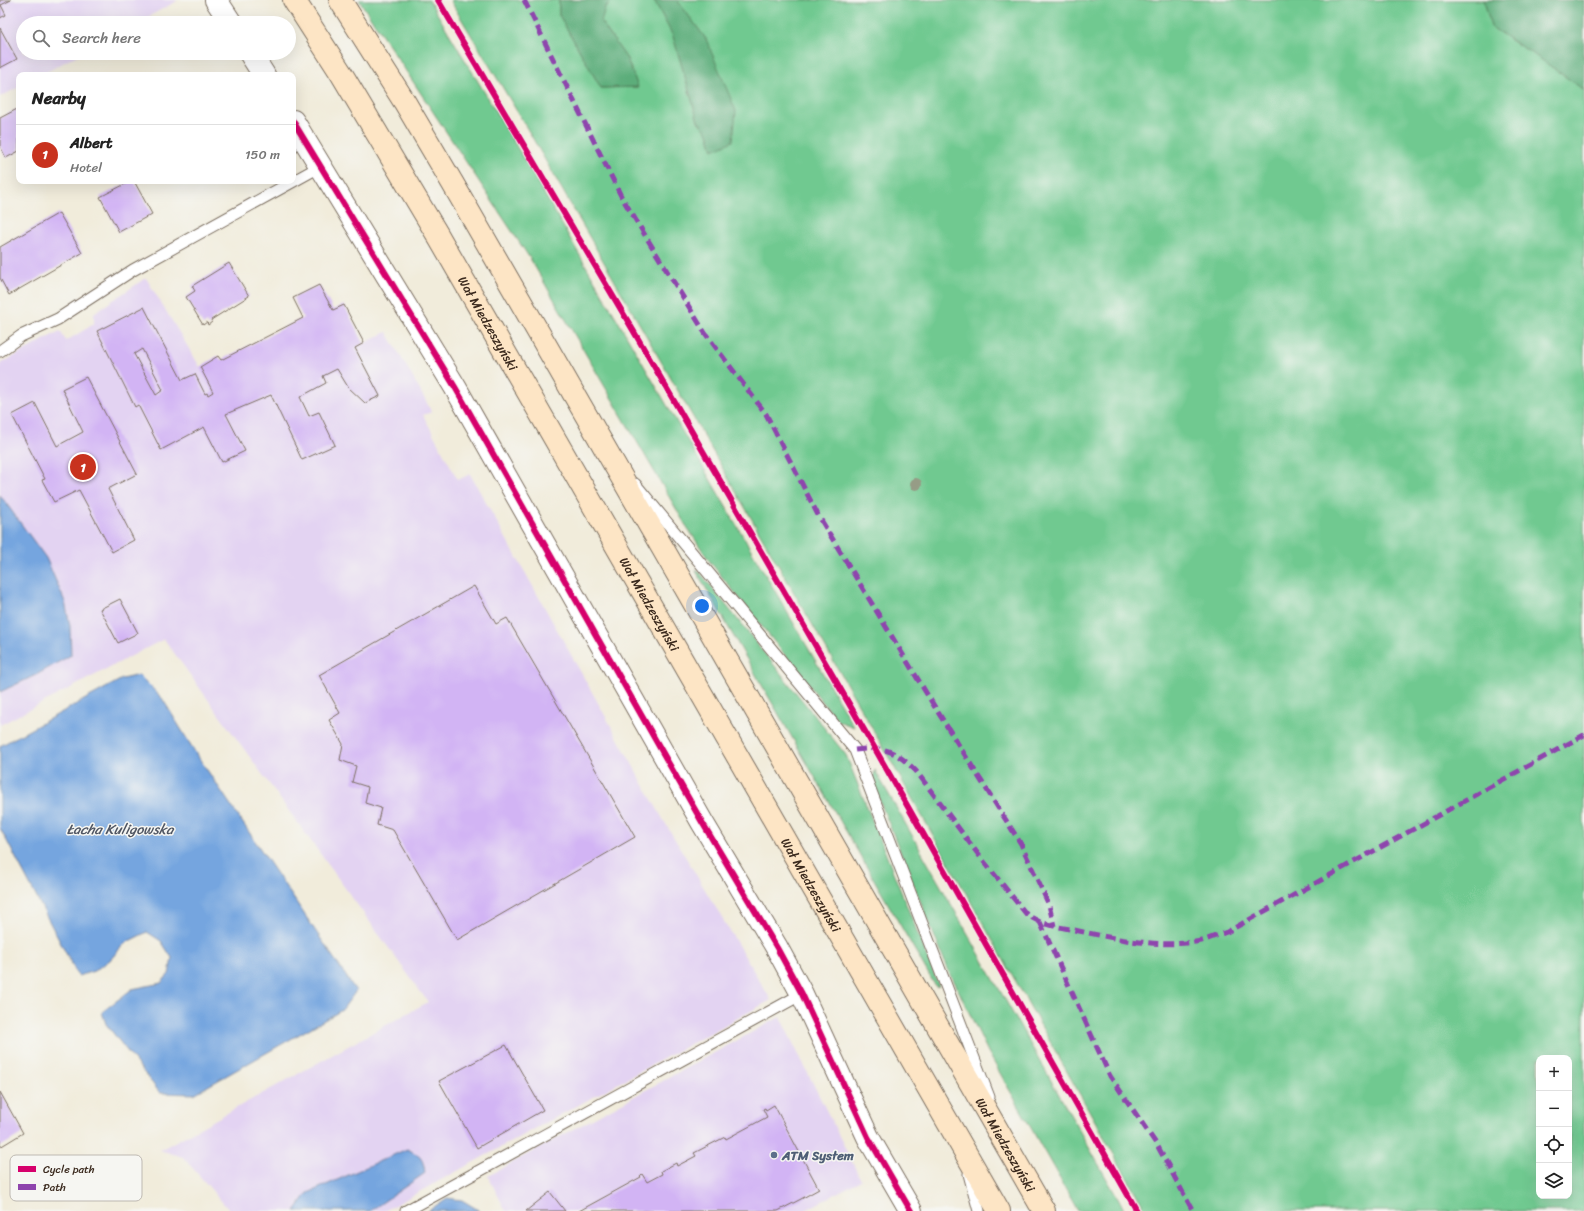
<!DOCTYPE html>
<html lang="en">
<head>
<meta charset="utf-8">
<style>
  :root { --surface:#fff; --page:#f6f6f6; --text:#222; --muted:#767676; --line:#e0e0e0; --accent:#c8321e }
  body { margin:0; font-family:Sriracha,sans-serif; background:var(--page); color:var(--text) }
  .controls { position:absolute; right:12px; bottom:12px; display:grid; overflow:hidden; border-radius:8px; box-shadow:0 4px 16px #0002 }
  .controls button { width:36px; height:36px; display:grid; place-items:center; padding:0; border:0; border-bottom:1px solid var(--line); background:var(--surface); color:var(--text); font:20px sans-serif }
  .you { position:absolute; left:702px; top:606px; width:14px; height:14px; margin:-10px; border:3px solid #fff; border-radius:50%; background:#1a73e8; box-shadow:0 0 0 6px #1a73e833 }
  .badge { display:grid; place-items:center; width:26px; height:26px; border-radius:50%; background:var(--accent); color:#fff; font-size:13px; font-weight:700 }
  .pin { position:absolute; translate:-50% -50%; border:2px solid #fff; box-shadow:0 1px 4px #0006 }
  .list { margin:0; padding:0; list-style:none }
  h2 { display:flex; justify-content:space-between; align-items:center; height:52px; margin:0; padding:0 16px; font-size:17px }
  h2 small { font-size:13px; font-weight:400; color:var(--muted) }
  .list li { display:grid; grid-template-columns:26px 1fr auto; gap:12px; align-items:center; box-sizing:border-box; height:60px; padding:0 16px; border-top:1px solid var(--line) }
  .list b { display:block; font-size:15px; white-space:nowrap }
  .list p { margin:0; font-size:13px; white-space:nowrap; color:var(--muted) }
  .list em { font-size:13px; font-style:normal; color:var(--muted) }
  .icon { flex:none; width:22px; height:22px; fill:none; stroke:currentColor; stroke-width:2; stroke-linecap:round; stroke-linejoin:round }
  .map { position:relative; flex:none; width:1584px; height:1211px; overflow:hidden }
  .search { position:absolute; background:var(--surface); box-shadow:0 4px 16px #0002; left:16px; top:16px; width:280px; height:44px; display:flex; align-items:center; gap:10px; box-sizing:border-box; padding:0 14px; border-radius:22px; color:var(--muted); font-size:15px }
  .panel { position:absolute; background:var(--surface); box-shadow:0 4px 16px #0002; left:16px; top:72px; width:280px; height:112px; border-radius:8px }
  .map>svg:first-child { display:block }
  .built { fill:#e3d3f2 }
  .green { fill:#6fc990; stroke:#557a57; fill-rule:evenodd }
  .forest { fill:#5bad7a; stroke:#4b6c4c }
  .water { fill:#75a5df; stroke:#58687e }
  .building { fill:#d2b4f4; fill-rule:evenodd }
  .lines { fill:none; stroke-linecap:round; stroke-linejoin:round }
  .lane-casing { stroke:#7b6e60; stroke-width:13 }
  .street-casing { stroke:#7b6e60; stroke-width:24 }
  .secondary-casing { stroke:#7b6e60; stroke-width:24 }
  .lane { stroke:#fff; stroke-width:11 }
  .street { stroke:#fff; stroke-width:22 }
  .secondary { stroke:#fde5c5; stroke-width:22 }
  .quiet { stroke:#8e44ad; stroke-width:5; stroke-dasharray:10 5; stroke-linecap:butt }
  .cycleway-casing { stroke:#f6f6f2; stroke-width:8 }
  .cycleway { stroke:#d6006c; stroke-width:6 }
  .tree { fill:#969c86 }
  .service-dot { fill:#5c6f8a; stroke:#f6f6f2; stroke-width:1.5 }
  .labels { text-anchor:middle; stroke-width:3; stroke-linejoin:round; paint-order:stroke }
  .street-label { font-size:13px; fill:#3b2a1e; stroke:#f6f6f2 }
  .service-label { font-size:13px; font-weight:bold; fill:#4e5e75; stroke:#f6f6f2; text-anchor:start }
  .water-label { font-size:14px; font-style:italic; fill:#4f5562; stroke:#f6f6f2 }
  .key { fill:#f6f6f2; stroke:#beb9b2; stroke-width:1 }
  .key-label { font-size:11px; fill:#3b2a1e }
</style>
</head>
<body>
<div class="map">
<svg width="1584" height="1211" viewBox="0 0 1584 1211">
  <rect width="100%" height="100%" fill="#f6f6f2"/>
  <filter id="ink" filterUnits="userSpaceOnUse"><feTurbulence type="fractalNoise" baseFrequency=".025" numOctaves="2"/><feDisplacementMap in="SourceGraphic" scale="8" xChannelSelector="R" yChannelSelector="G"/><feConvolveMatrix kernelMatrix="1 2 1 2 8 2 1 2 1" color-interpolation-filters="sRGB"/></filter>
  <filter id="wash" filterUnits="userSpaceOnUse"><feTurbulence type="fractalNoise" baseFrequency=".012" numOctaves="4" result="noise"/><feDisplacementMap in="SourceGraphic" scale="16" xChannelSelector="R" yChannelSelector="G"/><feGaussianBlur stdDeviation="0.9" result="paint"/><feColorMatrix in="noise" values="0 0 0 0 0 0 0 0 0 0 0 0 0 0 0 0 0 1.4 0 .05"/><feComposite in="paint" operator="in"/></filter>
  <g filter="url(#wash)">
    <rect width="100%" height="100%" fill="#f1ecdb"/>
    <g class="built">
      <polygon points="0,0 176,0 177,1 137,23 23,23 23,53 81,53 41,75 19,75 19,87 0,97"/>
      <polygon points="146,278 200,367 218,356 221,360 303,318 333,359 387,332 432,412 423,415 458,480 470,474 664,821 771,1000 384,1211 230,1211 183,1157 160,1150 428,1002 164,639 0,725 0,364 60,331 66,341 94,324 94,313"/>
      <polygon points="780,1017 861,1180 804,1211 506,1211 488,1176"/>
    </g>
    <g class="green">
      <polygon points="359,0 429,0 503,123 854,727 838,721 710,562 685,524 531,260"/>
      <path d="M450,0H559V15L601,88L638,87L627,59L601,22L605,7L613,0H654L673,36L698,121L708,133L713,150L706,39L677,0H1484L1491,27L1539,58L1584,90V1211H1146L892,763L521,118ZM1539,1058H1569V1196H1539Z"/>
      <polygon points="698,570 846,755 939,986 936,987 696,571"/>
      <polygon points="875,770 1125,1211 1078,1211 988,1052 953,979 951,977 872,782"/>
    </g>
    <g class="forest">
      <polygon points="559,0 613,0 605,7 601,22 627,59 638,87 601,88 559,15"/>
      <polygon points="654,0 677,0 706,39 736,111 733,141 713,150 708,133 698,121 673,36"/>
      <polygon points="1484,0 1584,0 1584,90 1539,58 1491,27"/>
    </g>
    <g class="water">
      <polygon points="0,495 46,558 65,602 70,626 71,655 38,674 0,692"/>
      <polygon points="139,675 162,698 195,752 356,991 342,1010 194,1094 160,1093 106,1024 102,1012 132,989 161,983 169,974 172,958 161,941 147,932 125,943 110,960 94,971 78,976 0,828 0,746 122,679"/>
      <path d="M407,1149C421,1156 423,1158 425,1173L370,1211H295L308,1193Z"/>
      <polygon points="447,1198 462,1200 480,1211 428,1211"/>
    </g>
    <g id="blocks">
      <g class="building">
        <polygon points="0,0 11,0 1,5 6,15 0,18"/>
        <polygon points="0,28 17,59 0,68"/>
        <polygon points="19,108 19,151 6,158 0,146 0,118"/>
        <polygon points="131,181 134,181 152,214 119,232 100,197"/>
        <polygon points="59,213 82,253 9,295 0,278 0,247"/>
        <polygon points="229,263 249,296 211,320 212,322 208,325 207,322 203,325 186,297 195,291 192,286"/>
        <path d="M319,285L333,310L344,305L364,343L355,348L380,396L365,403L348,387L337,369L323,376L326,383L300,397L309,416L319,412L335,445L302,460L271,395L226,414L245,451L222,462L204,427L161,450L138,405L135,407L97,331L144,307L182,380L195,374L205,394L207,393L208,395L213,392L200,367L218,356L221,360L303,318L293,298ZM142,349L163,390L156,395L134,354Z"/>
        <polygon points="86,377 137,474 108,489 134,540 112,552 79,490 54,502 42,480 45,479 12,415 35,403 57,446 83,432 62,389"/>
        <polygon points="474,586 496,624 507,618 635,837 457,940 393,830 377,825 381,808 365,803 368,787 352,782 356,766 340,760 343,744 329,720 340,713 319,675"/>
        <polygon points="120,599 138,633 118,643 100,609"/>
        <polygon points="506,1045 543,1110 477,1148 439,1081"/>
        <polygon points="0,1092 23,1133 0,1147"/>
        <polygon points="774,1105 819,1189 801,1199 778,1211 579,1211 641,1177 640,1176 642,1174 647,1182 662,1174 661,1171 676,1163 677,1166 696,1156 694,1153 725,1137 726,1139 767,1117 763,1109 765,1108 766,1110"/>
        <polygon points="550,1192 565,1211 526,1211"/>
      </g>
    </g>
  </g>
  <g filter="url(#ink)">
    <use href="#blocks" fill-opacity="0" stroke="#7b6e60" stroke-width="1"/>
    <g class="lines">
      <defs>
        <g id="lane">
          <polyline points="0,351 21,336 58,319 133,270 321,166"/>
          <polyline points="635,484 855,750 989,1097"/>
          <polyline points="969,1174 979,1211"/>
          <polyline points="406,1211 802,994"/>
        </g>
        <g id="street">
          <polyline points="216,0 231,23"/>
          <polyline points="250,53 264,75"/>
          <polyline points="293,121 455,387 702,822 777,948 802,994 868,1137 911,1211"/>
        </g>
        <g id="secondary">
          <path id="s1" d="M294,0L341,73L437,234L999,1211"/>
          <path id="s2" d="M340,0L404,101L453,184L1044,1211"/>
        </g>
      </defs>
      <use href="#lane" class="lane-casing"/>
      <use href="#street" class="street-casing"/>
      <use href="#secondary" class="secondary-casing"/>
      <use href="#lane" class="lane"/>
      <use href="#street" class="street"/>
      <use href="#secondary" class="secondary"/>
      <g class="quiet">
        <polyline points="524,0 621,196 705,333 766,414 818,515 936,709 1021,844 1049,905 1054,926"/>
        <path d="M855,750C884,746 895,750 916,771L978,854L1027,915L1040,922L1054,926C1102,935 1152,950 1201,941C1209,939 1218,935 1227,932L1584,735"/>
        <polyline points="1040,922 1110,1076 1157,1145 1193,1211"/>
      </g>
      <defs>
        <g id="cycleway">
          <polyline points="438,0 633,330 874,747 1137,1211"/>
          <polyline points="293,121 455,387 702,822 777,948 802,994 868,1137 911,1211"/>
        </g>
      </defs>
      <use href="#cycleway" class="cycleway-casing"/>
      <use href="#cycleway" class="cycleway"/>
    </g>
    <circle class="tree" cx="916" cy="484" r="6"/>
  </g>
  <circle class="service-dot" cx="774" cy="1155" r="4"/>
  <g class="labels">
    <g class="street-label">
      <text dy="5" stroke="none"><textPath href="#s1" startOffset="377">Wał Miedzeszyński</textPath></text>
      <text dy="5" stroke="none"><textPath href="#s1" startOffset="701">Wał Miedzeszyński</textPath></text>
      <text dy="5" stroke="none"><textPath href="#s1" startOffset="1025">Wał Miedzeszyński</textPath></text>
      <text dy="5" stroke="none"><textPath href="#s2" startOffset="1324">Wał Miedzeszyński</textPath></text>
    </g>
    <g class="service-label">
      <text x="782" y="1160">ATM System</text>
    </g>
    <g class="water-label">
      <text x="120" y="834">Łacha Kuligowska</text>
    </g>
  </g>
  <rect x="10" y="1155" width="132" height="46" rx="6" class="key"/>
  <rect x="18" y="1166" width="18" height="6" fill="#d6006c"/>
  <rect x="18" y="1184" width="18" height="6" fill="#8e44ad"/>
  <g class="key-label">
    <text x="43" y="1173">Cycle path</text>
    <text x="43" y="1191">Path</text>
  </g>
</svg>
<div class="controls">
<button>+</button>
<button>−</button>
<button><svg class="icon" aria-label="locate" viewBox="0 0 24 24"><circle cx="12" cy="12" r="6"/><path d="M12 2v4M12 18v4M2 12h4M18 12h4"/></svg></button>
<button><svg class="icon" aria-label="layers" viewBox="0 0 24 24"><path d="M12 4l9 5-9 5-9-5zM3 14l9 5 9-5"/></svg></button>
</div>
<div class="you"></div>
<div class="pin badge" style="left:83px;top:467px">1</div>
<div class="search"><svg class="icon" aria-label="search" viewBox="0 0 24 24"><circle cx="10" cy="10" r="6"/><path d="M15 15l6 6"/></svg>Search here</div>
<section class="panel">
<h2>Nearby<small></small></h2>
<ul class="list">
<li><span class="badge">1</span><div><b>Albert</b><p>Hotel</p></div><em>150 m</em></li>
</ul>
</section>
</div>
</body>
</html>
